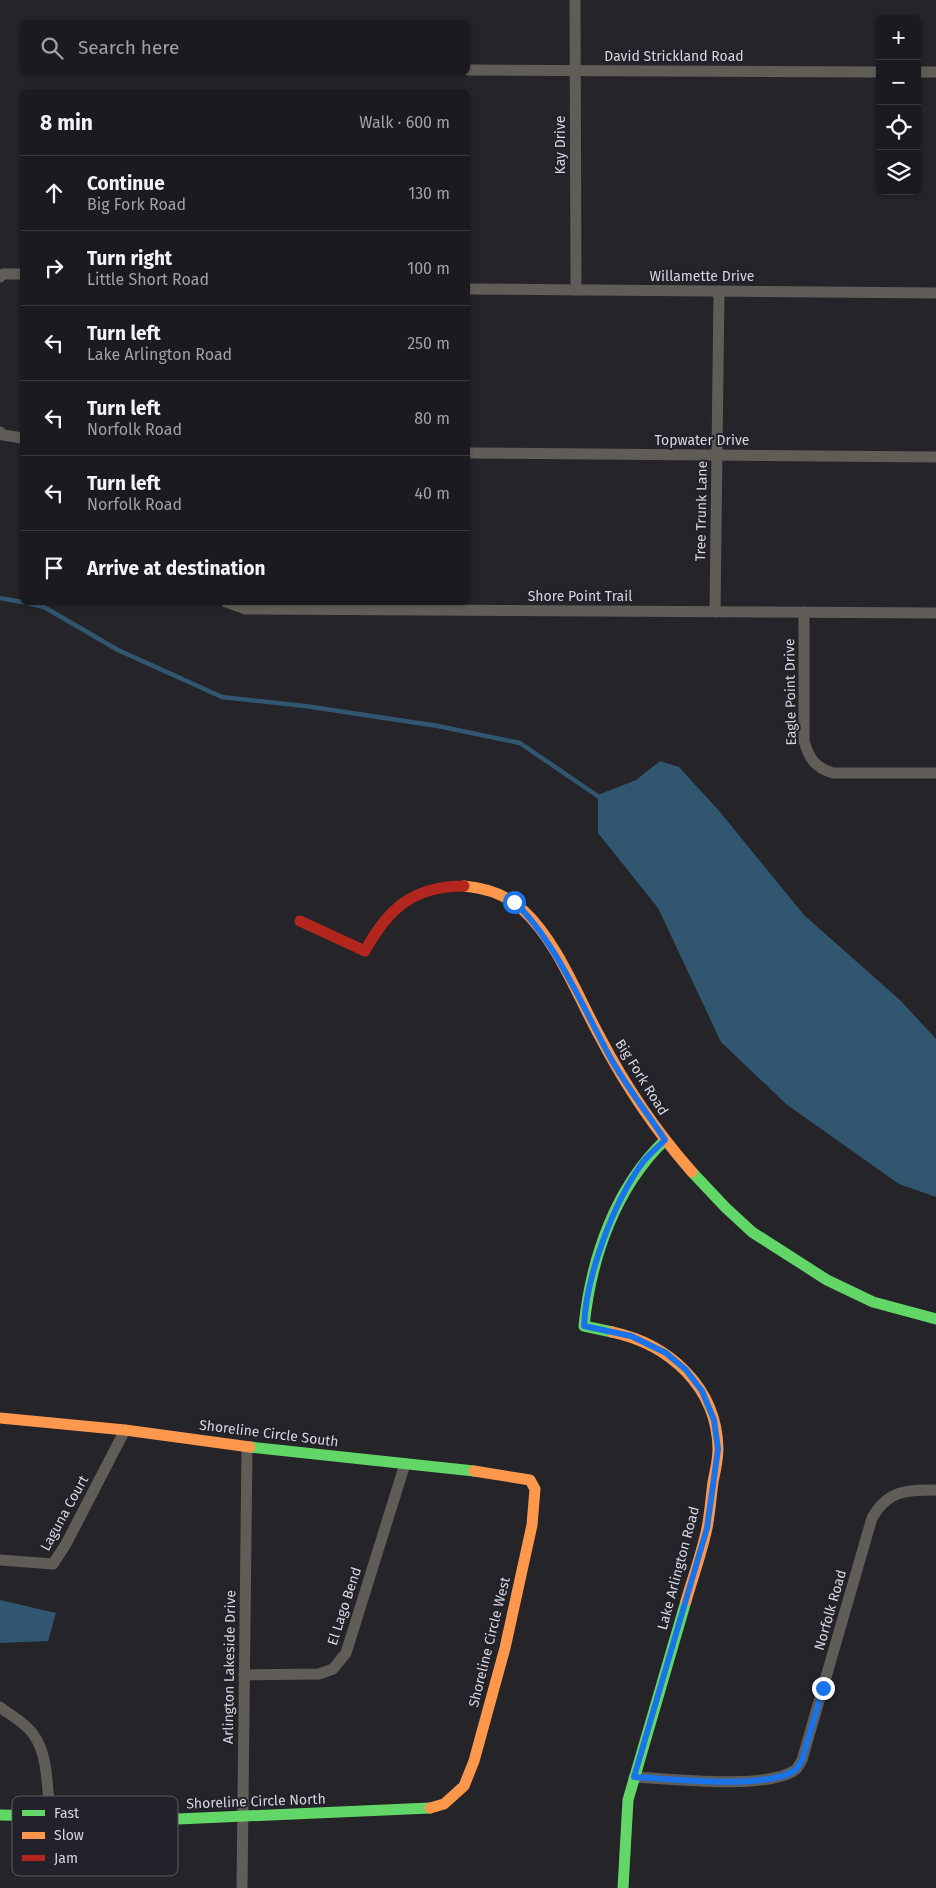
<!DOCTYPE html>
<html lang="en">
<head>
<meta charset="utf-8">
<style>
  :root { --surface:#1b1b1f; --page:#242428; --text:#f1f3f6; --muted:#a0a1a4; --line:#39393d }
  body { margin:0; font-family:"Fira Sans",sans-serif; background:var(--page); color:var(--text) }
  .controls { position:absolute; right:15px; top:15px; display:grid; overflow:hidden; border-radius:8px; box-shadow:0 1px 4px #0004 }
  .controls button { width:45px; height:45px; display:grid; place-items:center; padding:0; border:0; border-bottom:1px solid var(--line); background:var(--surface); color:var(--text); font:25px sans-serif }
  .stop { position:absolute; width:15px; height:15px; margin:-11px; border:4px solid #1a73e8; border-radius:50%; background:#fff }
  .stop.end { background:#1a73e8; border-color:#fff; box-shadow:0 1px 5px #0008 }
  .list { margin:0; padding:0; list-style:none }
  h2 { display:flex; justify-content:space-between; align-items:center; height:65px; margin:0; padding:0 20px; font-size:21px }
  h2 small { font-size:16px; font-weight:400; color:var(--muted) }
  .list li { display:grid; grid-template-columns:32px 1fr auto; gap:15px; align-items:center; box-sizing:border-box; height:75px; padding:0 20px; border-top:1px solid var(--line) }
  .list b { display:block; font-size:19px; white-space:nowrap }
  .list p { margin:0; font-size:16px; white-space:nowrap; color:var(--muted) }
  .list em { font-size:16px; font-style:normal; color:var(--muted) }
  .icon { flex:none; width:28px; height:28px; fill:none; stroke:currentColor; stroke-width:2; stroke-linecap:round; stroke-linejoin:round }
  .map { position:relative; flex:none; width:936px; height:1888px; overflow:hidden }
  .search { position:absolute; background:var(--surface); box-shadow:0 1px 4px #0004; left:20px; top:20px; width:450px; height:55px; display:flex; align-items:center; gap:12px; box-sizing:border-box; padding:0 18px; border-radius:8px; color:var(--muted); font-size:19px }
  .panel { position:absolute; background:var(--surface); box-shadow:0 1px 4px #0004; left:20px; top:90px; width:450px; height:515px; border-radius:8px }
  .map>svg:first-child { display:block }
  .water { fill:#31566f }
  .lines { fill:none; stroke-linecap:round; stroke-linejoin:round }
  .stream { stroke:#31566f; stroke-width:4.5 }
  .street { stroke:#605d59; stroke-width:11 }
  .fast { stroke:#63d668; stroke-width:11 }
  .slow { stroke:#ff974d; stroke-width:11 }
  .jam { stroke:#b3261e; stroke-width:11 }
  .route { stroke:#1a73e8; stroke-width:6 }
  .labels { text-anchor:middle; stroke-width:4; stroke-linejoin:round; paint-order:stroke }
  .street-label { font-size:14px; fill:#d7d6dc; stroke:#23222b }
  .key { fill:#23222b; stroke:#595860; stroke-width:1 }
  .key-label { font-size:14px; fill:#d7d6dc }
</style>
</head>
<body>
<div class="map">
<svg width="936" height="1888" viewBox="0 0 936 1888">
  <rect width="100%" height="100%" fill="#242429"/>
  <g class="water">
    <polygon points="660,761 679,767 720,812 804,915 901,1001 936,1039 936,1197 899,1184 786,1104 721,1042 658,908 598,833 598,795 636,780"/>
    <polygon points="0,1600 56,1613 48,1641 0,1643"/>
  </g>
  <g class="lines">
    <g class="stream">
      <polyline points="0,598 22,602"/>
      <polyline points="23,602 44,607 118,650 222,697 305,706 438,726 520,743 602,799"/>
    </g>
    <g class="street">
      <polyline points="575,0 576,290"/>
      <polyline points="468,70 880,72"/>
      <polyline points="917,72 936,72"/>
      <polyline points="0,277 3,274 22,274"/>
      <polyline points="468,289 936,293"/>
      <polyline points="0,432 3,435 22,438"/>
      <polyline points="468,453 936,457"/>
      <polyline points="226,602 246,609 936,613"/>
      <polyline points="715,612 719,291"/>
      <path d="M804,612V741C809,758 815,768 833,773H936"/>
      <polyline points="0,1560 53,1564 66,1544 125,1430"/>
      <polyline points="244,1675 319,1674 333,1669 346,1653 405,1464"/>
      <path d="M0,1707C10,1715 26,1723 33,1734C49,1755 47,1791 50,1816"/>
      <path d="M634,1777C670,1779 768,1790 795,1770C798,1768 800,1763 802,1760L872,1518C888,1490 906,1490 936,1490"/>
      <polyline points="242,1888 247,1447"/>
    </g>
    <g class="fast">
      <polyline points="692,1172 725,1207 752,1232 827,1280 873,1302 936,1319"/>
      <path d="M612,1332L584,1326C591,1258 615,1188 665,1140"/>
      <polyline points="250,1447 474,1471"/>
      <polyline points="0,1815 178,1819 430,1808"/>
      <polyline points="623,1888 628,1800 686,1601"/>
    </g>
    <g class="slow">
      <path d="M464,886C486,888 507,895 523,910C557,941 578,997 600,1037C625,1085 656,1131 692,1172"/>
      <path d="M612,1332C669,1344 717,1387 718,1449C718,1460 715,1472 713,1482C711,1497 710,1513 707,1528C702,1552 693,1577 686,1601"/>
      <polyline points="0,1418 125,1430 250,1447"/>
      <polyline points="430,1808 444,1804 464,1786 474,1761 505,1648 532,1525 535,1489 530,1480 474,1471"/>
    </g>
    <path class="jam" d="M300,921L365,951C388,908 414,886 464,886"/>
  </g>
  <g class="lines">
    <path class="route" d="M514,902C554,938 584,1010 610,1057C626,1086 647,1113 665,1140C658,1147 649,1154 643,1162C613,1203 586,1276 584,1326L631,1336L666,1353L686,1370L702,1391L714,1420L718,1449L707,1528L634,1777C670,1779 768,1790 795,1770C798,1768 800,1763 802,1760L823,1688"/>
  </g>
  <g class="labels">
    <g class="street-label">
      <text x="674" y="61">David Strickland Road</text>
      <text transform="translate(560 145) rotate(-90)" y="5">Kay Drive</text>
      <text x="702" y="281">Willamette Drive</text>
      <text x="702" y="445">Topwater Drive</text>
      <text transform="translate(701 511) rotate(-89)" y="5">Tree Trunk Lane</text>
      <text x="580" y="601">Shore Point Trail</text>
      <text transform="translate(790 692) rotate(-91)" y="5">Eagle Point Drive</text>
      <text transform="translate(642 1077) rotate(58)" y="5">Big Fork Road</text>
      <text transform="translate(269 1433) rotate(7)" y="5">Shoreline Circle South</text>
      <text transform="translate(64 1513) rotate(-61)" y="5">Laguna Court</text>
      <text transform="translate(678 1568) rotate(-75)" y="5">Lake Arlington Road</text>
      <text transform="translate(344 1606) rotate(-72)" y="5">El Lago Bend</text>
      <text transform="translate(830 1610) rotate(-74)" y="5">Norfolk Road</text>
      <text transform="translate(489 1642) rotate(-76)" y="5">Shoreline Circle West</text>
      <text transform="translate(229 1667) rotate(-89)" y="5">Arlington Lakeside Drive</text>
      <text transform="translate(256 1801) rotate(-2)" y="5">Shoreline Circle North</text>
    </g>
  </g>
  <rect x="12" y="1796" width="166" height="80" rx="8" class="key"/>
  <rect x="22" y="1810" width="23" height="6" fill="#63d668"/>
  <rect x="22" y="1832" width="23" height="7" fill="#ff974d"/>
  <rect x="22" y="1855" width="23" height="6" fill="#b3261e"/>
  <g class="key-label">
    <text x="54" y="1818">Fast</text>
    <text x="54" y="1840">Slow</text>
    <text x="54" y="1863">Jam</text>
  </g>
</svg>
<div class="controls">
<button>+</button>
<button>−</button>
<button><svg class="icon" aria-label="locate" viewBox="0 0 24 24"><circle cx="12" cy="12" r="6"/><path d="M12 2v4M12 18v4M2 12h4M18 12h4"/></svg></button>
<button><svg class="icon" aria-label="layers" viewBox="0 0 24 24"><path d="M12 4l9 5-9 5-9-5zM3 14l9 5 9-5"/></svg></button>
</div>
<div class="stop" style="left:514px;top:902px"></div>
<div class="stop end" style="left:823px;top:1688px"></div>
<div class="search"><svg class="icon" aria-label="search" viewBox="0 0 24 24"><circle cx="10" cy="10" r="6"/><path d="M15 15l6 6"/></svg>Search here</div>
<section class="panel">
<h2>8 min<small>Walk · 600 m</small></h2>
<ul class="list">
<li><svg class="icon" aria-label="ahead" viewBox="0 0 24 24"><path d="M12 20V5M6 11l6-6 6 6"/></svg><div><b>Continue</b><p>Big Fork Road</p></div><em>130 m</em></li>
<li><svg class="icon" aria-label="right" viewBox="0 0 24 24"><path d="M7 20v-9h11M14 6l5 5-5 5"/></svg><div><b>Turn right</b><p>Little Short Road</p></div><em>100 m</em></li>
<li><svg class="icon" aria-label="left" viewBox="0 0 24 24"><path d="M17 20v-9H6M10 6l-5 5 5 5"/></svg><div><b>Turn left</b><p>Lake Arlington Road</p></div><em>250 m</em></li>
<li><svg class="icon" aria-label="left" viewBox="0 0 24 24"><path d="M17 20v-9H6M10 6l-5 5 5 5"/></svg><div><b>Turn left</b><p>Norfolk Road</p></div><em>80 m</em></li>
<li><svg class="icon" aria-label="left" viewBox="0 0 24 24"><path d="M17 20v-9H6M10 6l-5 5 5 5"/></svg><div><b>Turn left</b><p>Norfolk Road</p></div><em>40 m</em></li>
<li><svg class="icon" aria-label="arrive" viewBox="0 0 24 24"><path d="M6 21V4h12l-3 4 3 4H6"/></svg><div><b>Arrive at destination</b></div></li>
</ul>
</section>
</div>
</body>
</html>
